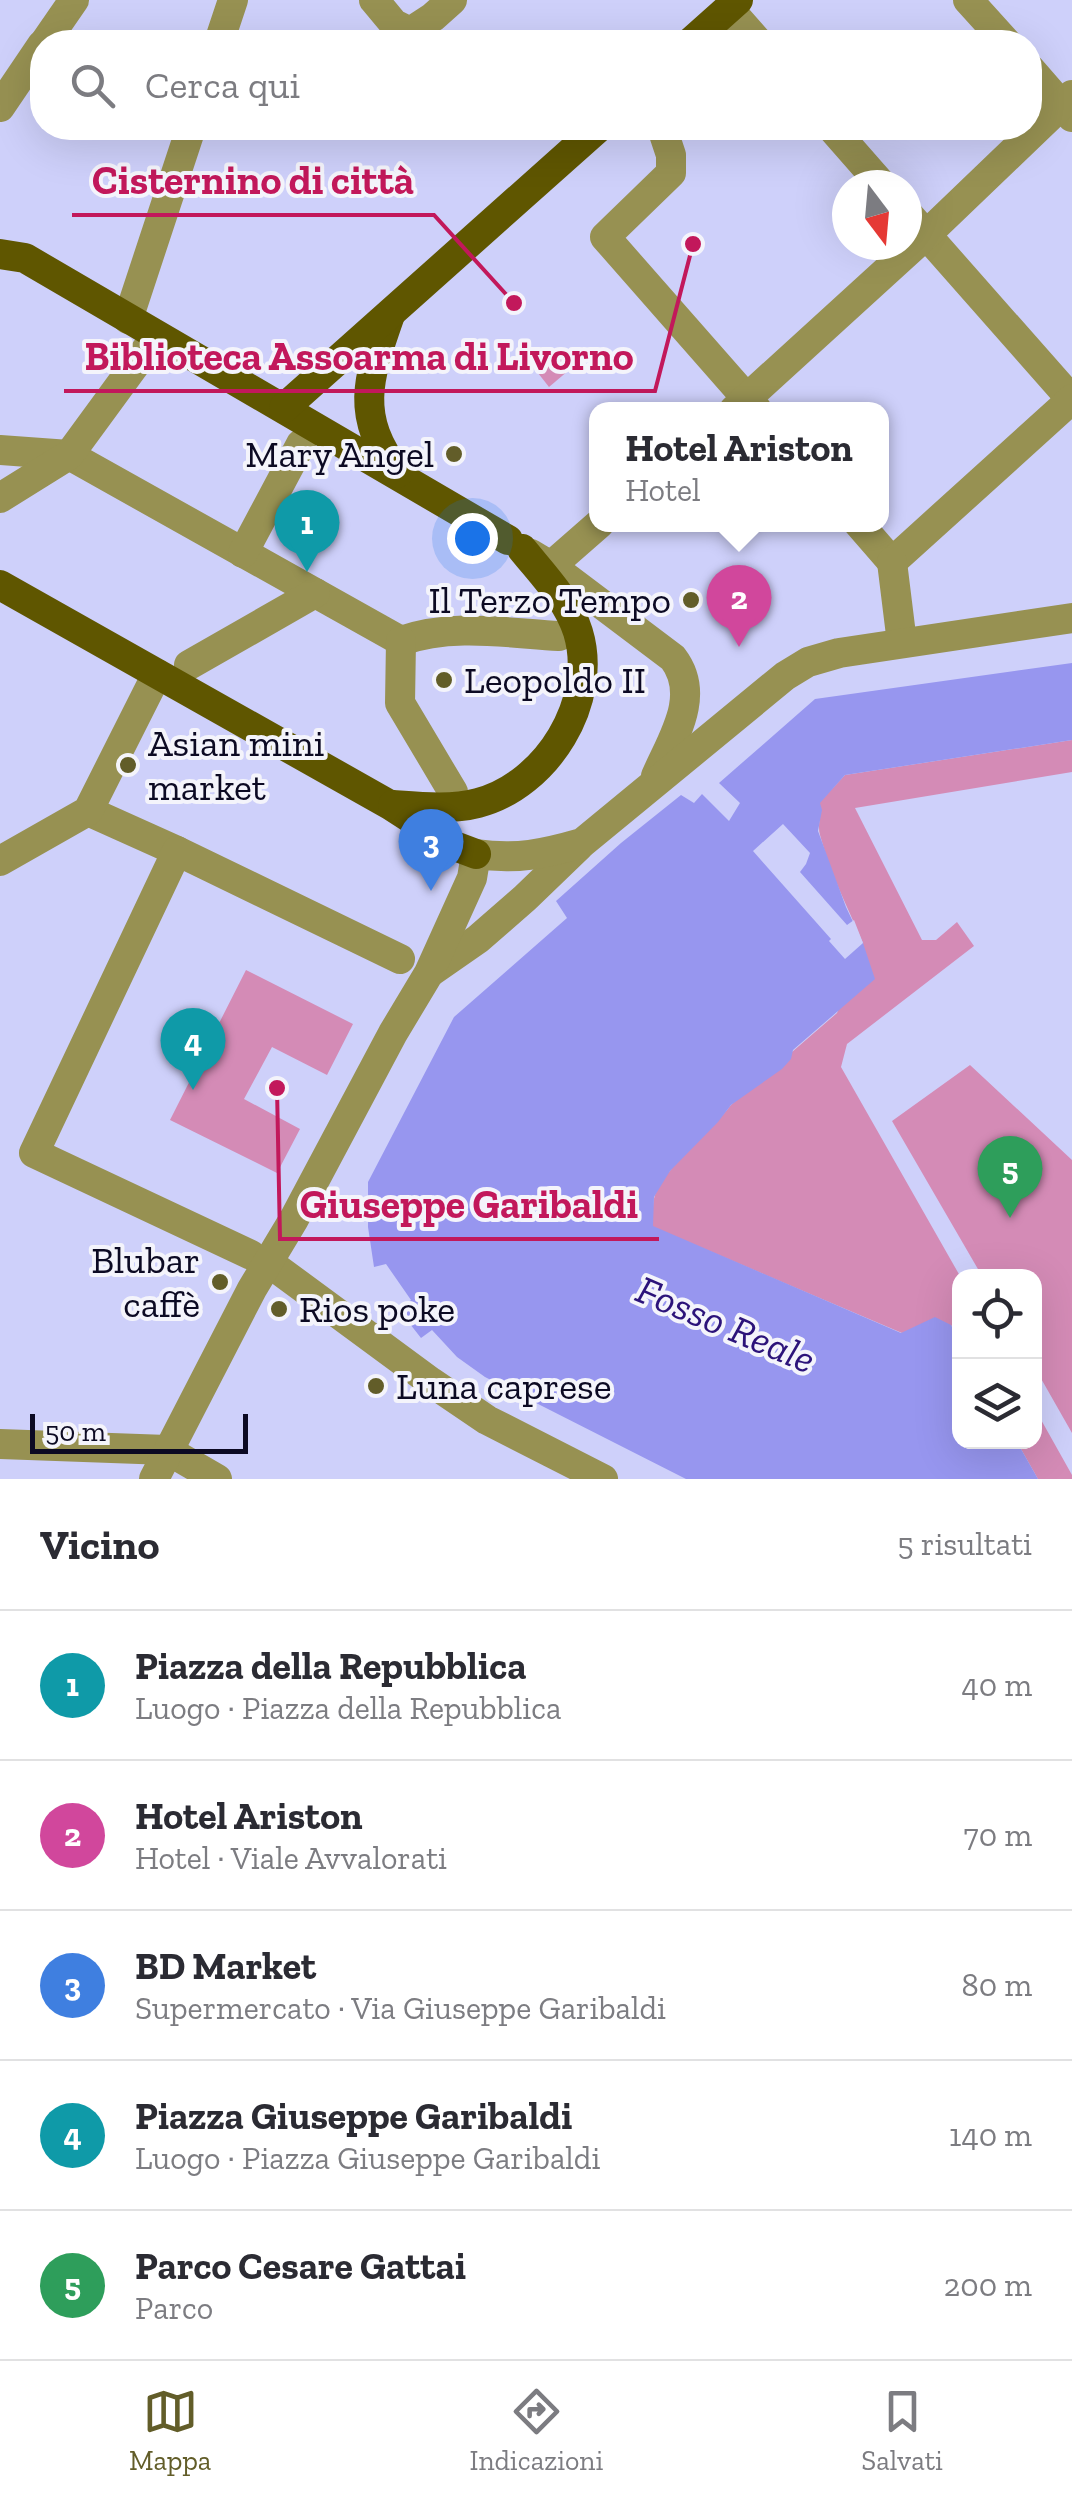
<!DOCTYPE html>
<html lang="it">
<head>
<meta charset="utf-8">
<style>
  :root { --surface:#fff; --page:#f7f7f7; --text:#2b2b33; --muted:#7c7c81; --line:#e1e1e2; --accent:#625d29 }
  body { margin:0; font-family:"Zilla Slab",serif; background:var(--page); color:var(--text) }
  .controls { position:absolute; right:30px; bottom:30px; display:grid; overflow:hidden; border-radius:20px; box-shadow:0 10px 40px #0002 }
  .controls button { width:90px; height:90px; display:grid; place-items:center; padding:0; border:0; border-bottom:2px solid var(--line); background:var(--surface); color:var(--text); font:50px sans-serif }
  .compass { position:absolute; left:832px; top:170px; width:90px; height:90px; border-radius:50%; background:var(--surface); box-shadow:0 10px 40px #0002; rotate:164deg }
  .scale { position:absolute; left:30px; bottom:25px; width:218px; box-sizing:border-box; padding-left:10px; border:5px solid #0c0a23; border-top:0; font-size:28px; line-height:35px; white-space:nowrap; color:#0c0a23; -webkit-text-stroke:8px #f4f4fb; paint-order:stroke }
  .you { position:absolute; left:472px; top:538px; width:35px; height:35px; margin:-25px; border:8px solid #fff; border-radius:50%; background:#1a73e8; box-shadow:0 0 0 15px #1a73e833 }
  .badge { display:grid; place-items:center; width:65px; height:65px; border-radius:50%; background:var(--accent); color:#fff; font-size:32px; font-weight:700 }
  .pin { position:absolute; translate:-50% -82px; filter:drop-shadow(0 2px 5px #0008) }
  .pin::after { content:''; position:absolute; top:52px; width:35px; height:30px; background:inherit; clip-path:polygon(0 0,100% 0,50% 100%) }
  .popup { position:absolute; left:589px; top:402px; width:300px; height:130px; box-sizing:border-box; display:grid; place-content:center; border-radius:20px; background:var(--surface); filter:drop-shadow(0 2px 8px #0005); font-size:32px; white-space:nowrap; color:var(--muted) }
  .popup b { font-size:38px; color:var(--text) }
  .popup::after { content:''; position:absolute; left:50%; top:100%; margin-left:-20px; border:20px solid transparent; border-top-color:var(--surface) }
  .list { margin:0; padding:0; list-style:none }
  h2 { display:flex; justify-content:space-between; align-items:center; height:130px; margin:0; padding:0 40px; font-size:42px }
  h2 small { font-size:32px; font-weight:400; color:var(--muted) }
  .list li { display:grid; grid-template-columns:65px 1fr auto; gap:30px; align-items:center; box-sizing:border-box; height:150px; padding:0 40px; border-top:2px solid var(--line) }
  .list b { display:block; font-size:38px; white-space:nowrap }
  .list p { margin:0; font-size:32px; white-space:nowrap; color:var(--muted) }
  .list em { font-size:32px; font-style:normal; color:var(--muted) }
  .icon { flex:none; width:55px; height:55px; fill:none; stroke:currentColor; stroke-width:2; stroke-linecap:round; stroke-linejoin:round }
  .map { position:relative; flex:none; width:1072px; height:1479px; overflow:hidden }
  .search { position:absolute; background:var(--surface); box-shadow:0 10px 40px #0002; left:30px; right:30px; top:30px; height:110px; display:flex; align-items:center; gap:25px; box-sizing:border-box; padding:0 35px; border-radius:40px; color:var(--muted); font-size:38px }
  .sheet { height:880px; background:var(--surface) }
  nav { display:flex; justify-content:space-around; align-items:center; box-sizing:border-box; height:140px; border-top:2px solid var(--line); background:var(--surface); font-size:28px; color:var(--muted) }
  nav a { display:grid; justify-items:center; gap:5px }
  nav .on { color:var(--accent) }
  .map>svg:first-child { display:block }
  .green { fill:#d48bb6 }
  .water { fill:#9796ef }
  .pier { fill:#ced0fa }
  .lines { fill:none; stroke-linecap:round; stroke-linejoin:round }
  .minor { stroke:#979152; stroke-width:30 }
  .major { stroke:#5f5600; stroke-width:30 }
  .poi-dot { fill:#625d29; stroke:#f4f4fb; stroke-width:4 }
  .labels { text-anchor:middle; stroke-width:8; stroke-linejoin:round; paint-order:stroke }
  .poi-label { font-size:38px; fill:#0c0a23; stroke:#f4f4fb; text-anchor:start }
  .water-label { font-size:40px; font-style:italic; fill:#2c137a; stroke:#f4f4fb }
  .leader { fill:none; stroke:#c2185b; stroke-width:4 }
  .callout-dot { fill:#c2185b; stroke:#f4f4fb; stroke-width:4 }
  .callout-label { font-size:40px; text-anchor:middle; font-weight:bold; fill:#c2185b; stroke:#f4f4fb; stroke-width:8; stroke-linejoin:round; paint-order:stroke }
</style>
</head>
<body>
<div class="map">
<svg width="1072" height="1479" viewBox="0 0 1072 1479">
  <rect width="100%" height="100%" fill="#ced0fa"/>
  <g class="green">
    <polygon points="564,352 575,365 549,387 538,373"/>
    <path d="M1072,740V772L855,808L922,940H936L957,922L974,946L847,1044L841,1067L960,1276L959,1340L951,1325L902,1333L653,1227C653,1217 652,1204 655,1195C667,1165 710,1132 731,1105L837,1013L863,943C848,908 830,873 820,835C817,825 822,814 819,803L845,775Z"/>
    <polygon points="246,970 353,1024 327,1075 272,1047 244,1099 300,1129 277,1173 170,1120"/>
    <polygon points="970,1065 1072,1160 1072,1433 1035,1368 1034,1276 982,1276 892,1121"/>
    <polygon points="1035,1409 1072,1475 1072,1479 1038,1479 1017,1442 1034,1442"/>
  </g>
  <polygon class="water" points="1072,663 1072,740 845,775 820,803 822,810 818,831 846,907 863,943 875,979 793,1050 791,1059 782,1069 731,1105 718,1122 670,1171 654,1197 653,1226 901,1333 935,1317 951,1325 959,1340 960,1442 1017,1442 1038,1479 686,1479 485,1377 457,1357 432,1330 421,1338 399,1310 411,1300 386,1264 374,1267 368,1227 368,1182 454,1017 567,918 556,901 621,843 681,795 694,803 702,794 729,821 740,803 719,783 815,699"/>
  <polygon class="pier" points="783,824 810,853 806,864 800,872 847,925 854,920 863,943 845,959 829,941 831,939 753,851"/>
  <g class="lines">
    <g class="minor">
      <polyline points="374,0 394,24 410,32 433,17 452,0"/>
      <polyline points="968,0 1006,42"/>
      <polyline points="729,9 758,42"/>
      <polyline points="45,42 74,0"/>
      <polyline points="219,42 233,0"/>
      <polyline points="1030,69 1072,117"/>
      <polyline points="0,107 42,45"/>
      <polyline points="662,128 671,155 671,173 605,237 757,410"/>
      <polyline points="832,128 882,185"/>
      <polyline points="907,213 1072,400"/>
      <polyline points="128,319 191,128"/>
      <polyline points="734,410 926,235 1072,95"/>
      <path d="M0,450L69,455L401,641C452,623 507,633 559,636"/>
      <polyline points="0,498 69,455 151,343"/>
      <polyline points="859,524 892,562"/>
      <polyline points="243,553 301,444"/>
      <path d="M531,554L551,566L673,658C702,696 672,739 656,776"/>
      <polyline points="892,562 1072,399"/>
      <polyline points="892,562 902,643"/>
      <polyline points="551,566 599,524"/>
      <polyline points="401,641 400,703 453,792"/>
      <polyline points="189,665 315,593"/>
      <polyline points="88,811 177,851"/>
      <polyline points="0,861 88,811 157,674"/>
      <polyline points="432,971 478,939 525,898 579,846"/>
      <polyline points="251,1255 34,1153 177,851 400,959"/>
      <polyline points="268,1262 431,1382 487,1420 603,1479"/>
      <polyline points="0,1444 167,1450 217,1479"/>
      <path d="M154,1479L252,1289L294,1219L393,1033L429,973L472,878L476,854C516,860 544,854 582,843L785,676L808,662L839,653L1072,618"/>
    </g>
    <g class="major">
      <polyline points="691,42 738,0"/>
      <polyline points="0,254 25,258 508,540"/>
      <path d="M390,315C368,378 354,416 398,473"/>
      <polyline points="284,408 598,128"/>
      <polyline points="0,585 390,805 452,845 476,854"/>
      <path d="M393,805C421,807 451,810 478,803C547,785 599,701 578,632C568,600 543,575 522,549"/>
    </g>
  </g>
  <g class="poi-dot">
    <circle cx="454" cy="454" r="10"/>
    <circle cx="691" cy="600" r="10"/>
    <circle cx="444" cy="680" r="10"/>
    <circle cx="128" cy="765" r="10"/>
    <circle cx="220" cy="1282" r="10"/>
    <circle cx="279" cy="1309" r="10"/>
    <circle cx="376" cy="1386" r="10"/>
  </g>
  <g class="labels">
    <g class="poi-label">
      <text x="434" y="467" text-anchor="end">Mary Angel</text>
      <text x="671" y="613" text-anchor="end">Il Terzo Tempo</text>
      <text x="464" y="693">Leopoldo II</text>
      <text x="148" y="756">Asian mini<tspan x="148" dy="44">market</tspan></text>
      <text x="200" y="1273" text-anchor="end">Blubar<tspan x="200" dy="44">caffè</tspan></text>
      <text x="299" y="1322">Rios poke</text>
      <text x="396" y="1399">Luna caprese</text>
    </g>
    <g class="water-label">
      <text transform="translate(726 1324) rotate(23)" y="14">Fosso Reale</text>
    </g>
  </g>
  <path class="leader" d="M514 303L434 215H72M693 244L655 391H64M277 1088L280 1239H659"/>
  <g class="callout-dot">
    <circle cx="514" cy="303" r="10"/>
    <circle cx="693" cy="244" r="10"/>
    <circle cx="277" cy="1088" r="10"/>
  </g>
  <g class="callout-label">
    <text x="253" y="194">Cisternino di città</text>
    <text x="359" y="370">Biblioteca Assoarma di Livorno</text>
    <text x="469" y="1218">Giuseppe Garibaldi</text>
  </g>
</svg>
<div class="controls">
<button><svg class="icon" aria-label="locate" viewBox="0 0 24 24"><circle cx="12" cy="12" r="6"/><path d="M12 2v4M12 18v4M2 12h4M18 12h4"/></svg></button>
<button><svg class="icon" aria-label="layers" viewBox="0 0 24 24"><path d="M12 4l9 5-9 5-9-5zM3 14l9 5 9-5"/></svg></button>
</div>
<svg class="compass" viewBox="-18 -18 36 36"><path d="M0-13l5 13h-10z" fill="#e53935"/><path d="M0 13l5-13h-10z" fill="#7c7c81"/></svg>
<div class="scale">50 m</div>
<div class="you"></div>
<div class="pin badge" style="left:307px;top:572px;background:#0f9aa8">1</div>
<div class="pin badge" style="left:739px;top:647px;background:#d1479c">2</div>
<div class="popup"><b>Hotel Ariston</b>Hotel</div>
<div class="pin badge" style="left:431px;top:891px;background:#3f7fe0">3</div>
<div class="pin badge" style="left:193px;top:1090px;background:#0f9aa8">4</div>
<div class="pin badge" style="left:1010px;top:1218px;background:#2e9e5b">5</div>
<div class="search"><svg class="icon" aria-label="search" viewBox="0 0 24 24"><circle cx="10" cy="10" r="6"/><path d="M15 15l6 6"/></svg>Cerca qui</div>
</div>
<section class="sheet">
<h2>Vicino<small>5 risultati</small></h2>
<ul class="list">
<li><span class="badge" style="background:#0f9aa8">1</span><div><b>Piazza della Repubblica</b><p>Luogo · Piazza della Repubblica</p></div><em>40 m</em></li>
<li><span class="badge" style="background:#d1479c">2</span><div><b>Hotel Ariston</b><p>Hotel · Viale Avvalorati</p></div><em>70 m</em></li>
<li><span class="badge" style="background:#3f7fe0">3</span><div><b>BD Market</b><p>Supermercato · Via Giuseppe Garibaldi</p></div><em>80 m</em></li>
<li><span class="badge" style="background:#0f9aa8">4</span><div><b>Piazza Giuseppe Garibaldi</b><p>Luogo · Piazza Giuseppe Garibaldi</p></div><em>140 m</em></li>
<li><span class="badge" style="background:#2e9e5b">5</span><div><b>Parco Cesare Gattai</b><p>Parco</p></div><em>200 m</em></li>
</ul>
</section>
<nav>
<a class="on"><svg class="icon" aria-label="map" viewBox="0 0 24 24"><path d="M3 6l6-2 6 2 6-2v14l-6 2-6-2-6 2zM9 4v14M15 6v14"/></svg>Mappa</a>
<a><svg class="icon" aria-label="directions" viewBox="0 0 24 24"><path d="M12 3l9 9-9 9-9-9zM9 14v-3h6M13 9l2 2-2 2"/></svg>Indicazioni</a>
<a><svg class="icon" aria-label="saved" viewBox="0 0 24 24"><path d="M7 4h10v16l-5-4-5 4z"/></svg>Salvati</a>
</nav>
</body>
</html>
